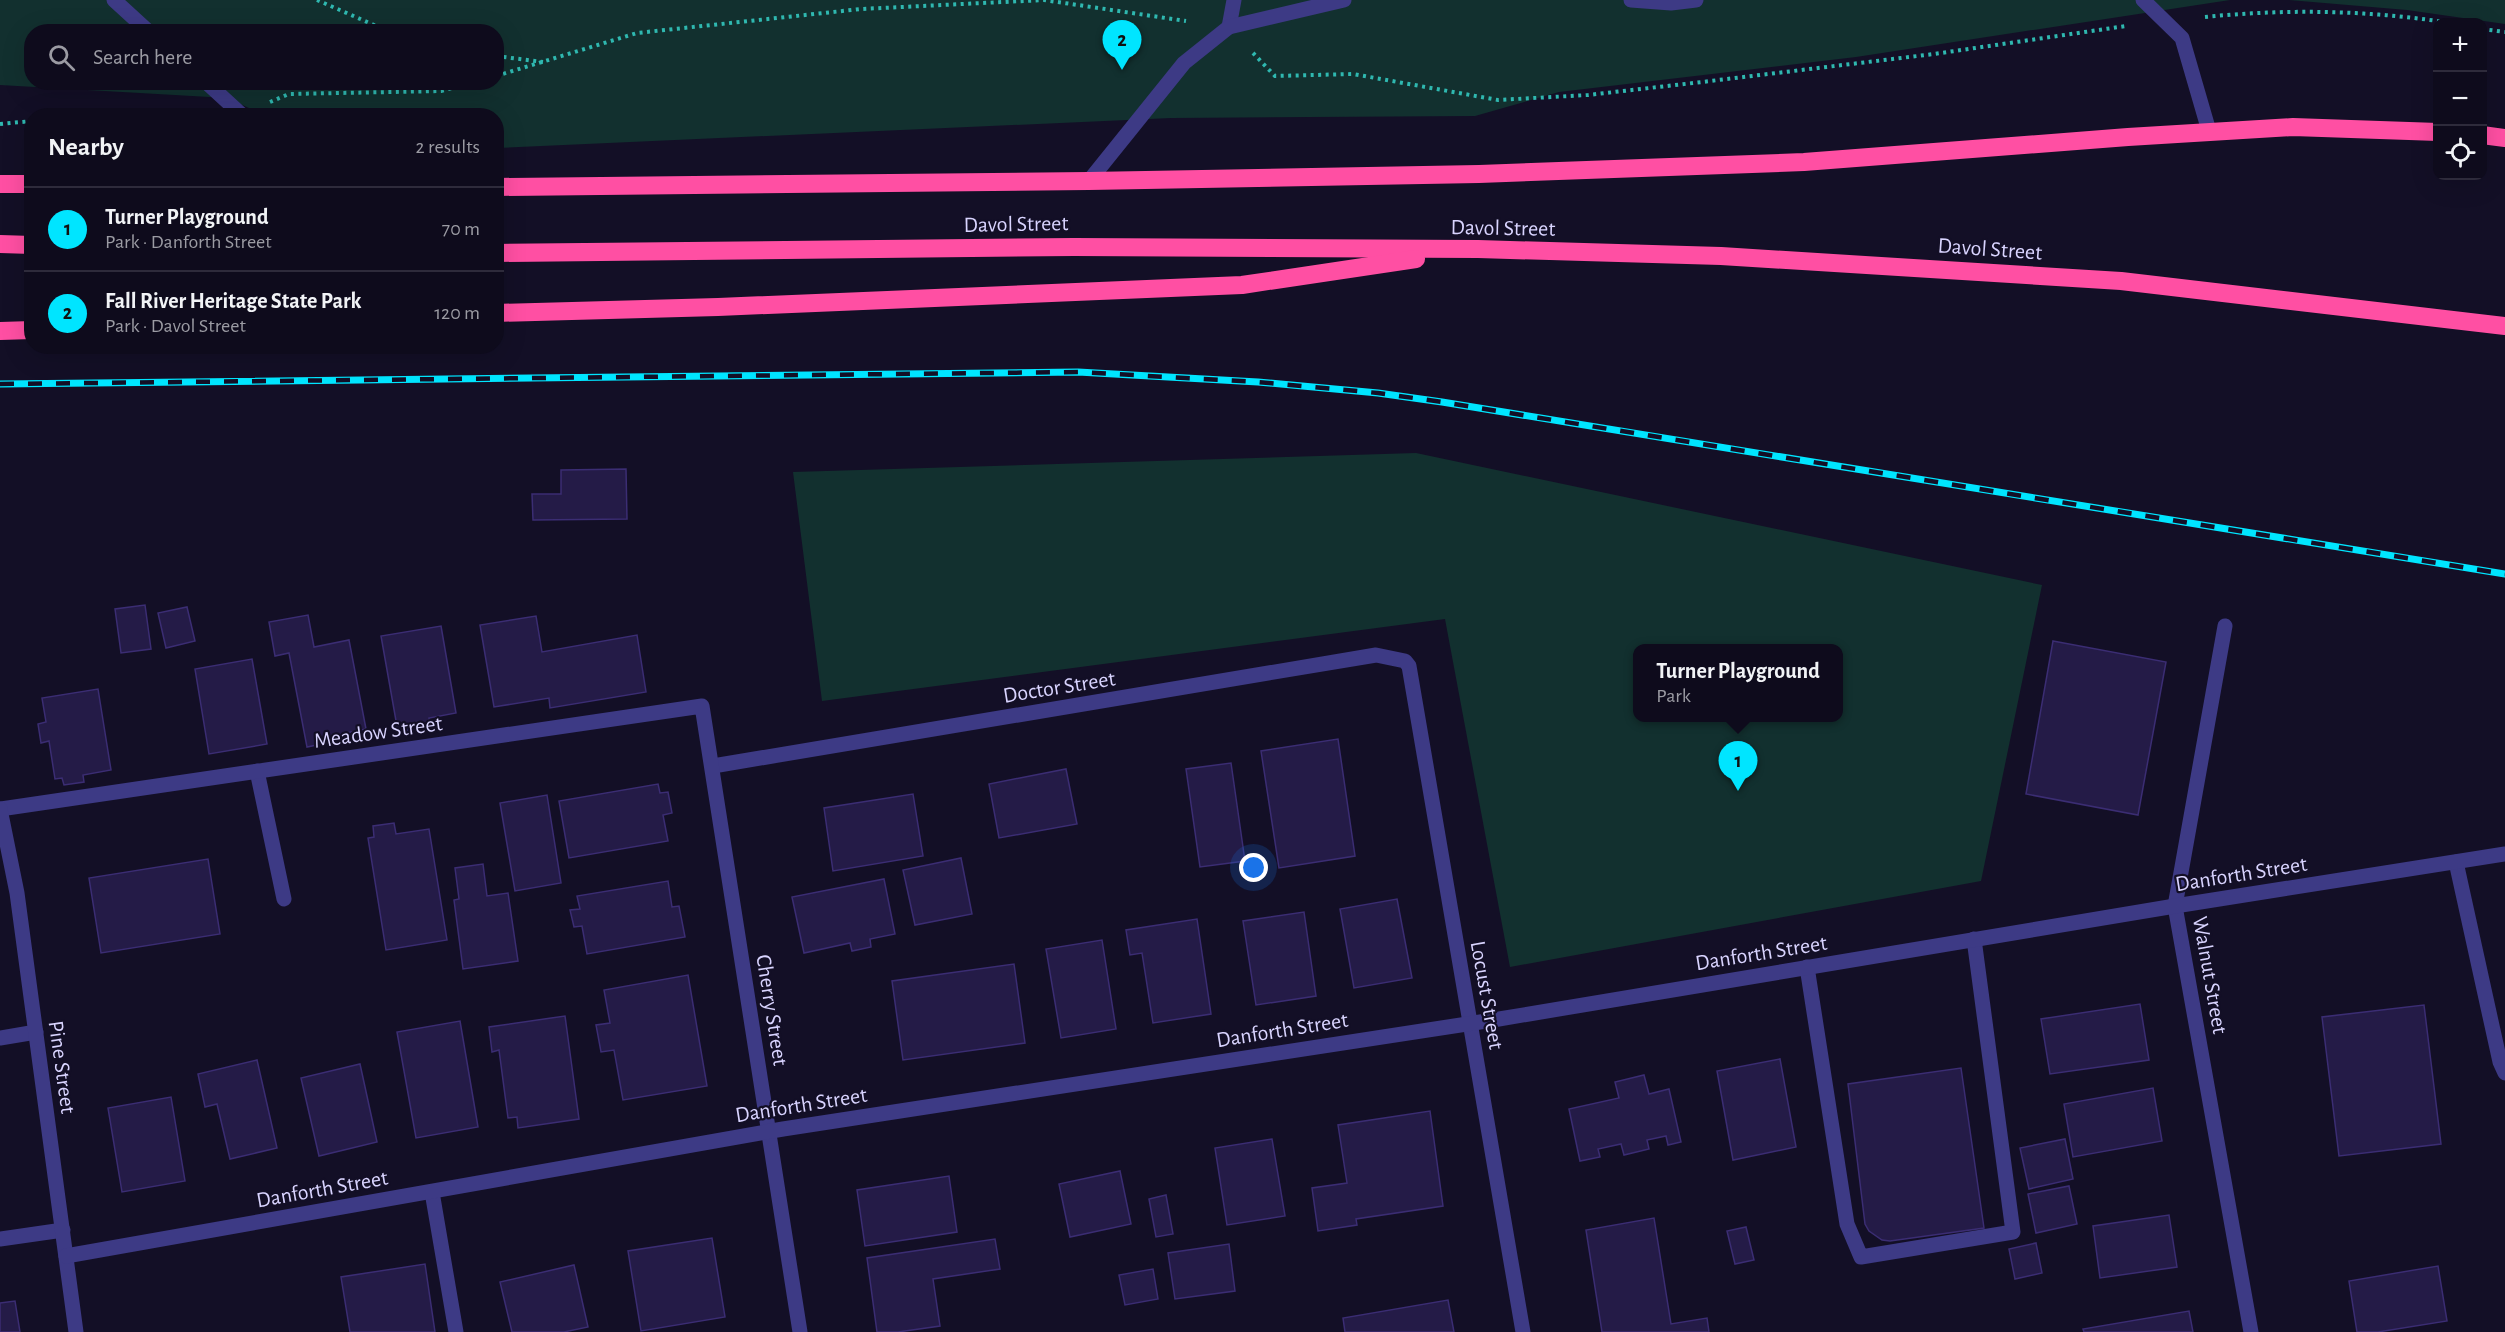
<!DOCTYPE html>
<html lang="en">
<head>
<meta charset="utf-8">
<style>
  :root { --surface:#0e0b1c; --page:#171425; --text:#f1f3f6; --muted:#9b9ba3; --line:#2e2b3b; --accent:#00e5ff }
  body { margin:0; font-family:"Alegreya Sans",sans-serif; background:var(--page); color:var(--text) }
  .controls { position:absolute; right:18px; top:18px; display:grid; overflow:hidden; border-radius:12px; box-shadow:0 6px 24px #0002 }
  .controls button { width:54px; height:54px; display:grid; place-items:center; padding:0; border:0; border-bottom:2px solid var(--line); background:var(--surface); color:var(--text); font:30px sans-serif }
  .you { position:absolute; left:1254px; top:868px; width:21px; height:21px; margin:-15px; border:4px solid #fff; border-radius:50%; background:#1a73e8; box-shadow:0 0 0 9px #1a73e833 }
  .badge { display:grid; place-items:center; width:39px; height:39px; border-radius:50%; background:var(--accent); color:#111; font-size:20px; font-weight:700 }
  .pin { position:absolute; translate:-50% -50px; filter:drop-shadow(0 2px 3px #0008) }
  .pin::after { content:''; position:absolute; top:32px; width:21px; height:18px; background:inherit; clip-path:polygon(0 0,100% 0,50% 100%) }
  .popup { position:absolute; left:1633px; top:644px; width:210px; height:78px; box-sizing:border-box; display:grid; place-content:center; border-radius:12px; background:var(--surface); filter:drop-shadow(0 2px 4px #0005); font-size:20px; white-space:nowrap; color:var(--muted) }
  .popup b { font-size:22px; color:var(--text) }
  .popup::after { content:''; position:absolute; left:50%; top:100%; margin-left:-12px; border:12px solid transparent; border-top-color:var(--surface) }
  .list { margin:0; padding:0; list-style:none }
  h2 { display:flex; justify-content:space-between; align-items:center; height:78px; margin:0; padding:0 24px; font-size:26px }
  h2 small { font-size:20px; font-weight:400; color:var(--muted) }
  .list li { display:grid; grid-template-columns:39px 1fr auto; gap:18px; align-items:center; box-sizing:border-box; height:84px; padding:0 24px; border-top:2px solid var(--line) }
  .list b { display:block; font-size:22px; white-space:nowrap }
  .list p { margin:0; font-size:20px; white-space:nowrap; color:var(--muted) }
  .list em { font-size:20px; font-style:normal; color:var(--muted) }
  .icon { flex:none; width:33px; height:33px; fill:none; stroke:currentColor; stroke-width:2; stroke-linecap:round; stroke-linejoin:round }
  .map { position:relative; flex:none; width:2505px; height:1332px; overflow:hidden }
  .search { position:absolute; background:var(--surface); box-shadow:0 6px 24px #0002; left:24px; top:24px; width:480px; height:66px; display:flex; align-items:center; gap:15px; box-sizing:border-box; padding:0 21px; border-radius:24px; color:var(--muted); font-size:22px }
  .panel { position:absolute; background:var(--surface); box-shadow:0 6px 24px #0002; left:24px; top:108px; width:480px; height:246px; border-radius:24px }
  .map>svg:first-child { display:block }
  .green { fill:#12302f; fill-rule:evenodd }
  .building { fill:#241b47; stroke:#3b2d73; stroke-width:1.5 }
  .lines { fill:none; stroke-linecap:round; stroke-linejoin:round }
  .path { stroke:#2fb8b0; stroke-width:4; stroke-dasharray:3 4.5; stroke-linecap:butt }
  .lane { stroke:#3d3a85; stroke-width:15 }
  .street { stroke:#3d3a85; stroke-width:15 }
  .highway { stroke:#ff4fa3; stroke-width:18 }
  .rail-casing { stroke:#00e5ff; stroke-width:7 }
  .rail { stroke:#130f26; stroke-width:4.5; stroke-dasharray:14; stroke-linecap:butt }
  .labels { text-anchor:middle; stroke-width:4.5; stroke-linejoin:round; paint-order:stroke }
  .street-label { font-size:22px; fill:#d9d4ff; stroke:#130f26 }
</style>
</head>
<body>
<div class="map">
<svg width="2505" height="1332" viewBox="0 0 2505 1332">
  <rect width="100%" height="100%" fill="#130f26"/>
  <g class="green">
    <path d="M0,0H2230L1856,57L1559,92L1475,116L1171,118L497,148L496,116L264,115L227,98L0,85ZM32,32H496V82H32Z"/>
    <polygon points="2289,0 2505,0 2505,24 2407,10"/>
    <path d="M1416,453L2042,585L1981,881L1510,967L1445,619L822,701L793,472ZM1638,648H1838V718H1638Z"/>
  </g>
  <g class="building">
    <polygon points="626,469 627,519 533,520 532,494 561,494 561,470"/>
    <polygon points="145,605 151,649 121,653 115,609"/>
    <polygon points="187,607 195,641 166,648 158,613"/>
    <polygon points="308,615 314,647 349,640 366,729 336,735 336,741 307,747 289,653 275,656 269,622"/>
    <polygon points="536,616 542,652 637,635 646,692 550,708 549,698 494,707 480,625"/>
    <polygon points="441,626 456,713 429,718 430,726 398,732 381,636"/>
    <polygon points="2053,641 2166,662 2138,815 2026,794"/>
    <polygon points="252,659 267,744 209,754 195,669"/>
    <polygon points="98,689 111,770 83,775 84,782 64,785 62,778 55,779 49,741 41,743 38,724 46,722 42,698"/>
    <polygon points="1338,739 1355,856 1279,868 1261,751"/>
    <polygon points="1231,763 1245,861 1200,867 1186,769"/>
    <polygon points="1066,769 1077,824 999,838 989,784"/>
    <polygon points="658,784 660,793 668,792 672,813 663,815 668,841 569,858 559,801"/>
    <polygon points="913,794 923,856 833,871 824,808"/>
    <polygon points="547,795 561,883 515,891 500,803"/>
    <polygon points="394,823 396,834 429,829 447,940 386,950 368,838 374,837 373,826"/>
    <polygon points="961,858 972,914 915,925 903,870"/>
    <polygon points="208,859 220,934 101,953 89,878"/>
    <polygon points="483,864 487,896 508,893 518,961 463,969 454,900 459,899 455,868"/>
    <polygon points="884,879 895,934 870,939 871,947 852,951 850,943 804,953 792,897"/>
    <polygon points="668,881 672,907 679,906 685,937 587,954 582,926 574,927 570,910 580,909 577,896"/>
    <polygon points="1397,899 1412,978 1354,988 1340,909"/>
    <polygon points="1304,912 1316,996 1256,1005 1243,921"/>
    <polygon points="1197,919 1211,1014 1153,1023 1142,953 1130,955 1126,930"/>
    <polygon points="1102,940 1116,1029 1061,1038 1046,949"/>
    <polygon points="1014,964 1025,1043 903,1060 892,981"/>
    <polygon points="688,975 707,1086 623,1100 614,1050 601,1052 596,1025 610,1023 604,990"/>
    <polygon points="2140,1004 2149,1060 2050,1074 2041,1019"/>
    <polygon points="2424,1005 2441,1144 2339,1156 2322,1017"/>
    <polygon points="565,1016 579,1119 518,1128 517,1117 508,1118 499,1050 492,1052 489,1027"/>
    <polygon points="460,1021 478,1127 416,1138 397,1032"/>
    <polygon points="1780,1059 1796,1147 1733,1160 1717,1071"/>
    <polygon points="257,1060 277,1148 230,1159 217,1104 205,1107 198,1074"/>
    <polygon points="360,1064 377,1142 319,1156 301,1078"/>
    <polygon points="1961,1068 1984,1228 1890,1241 1882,1240 1869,1231 1865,1224 1848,1084"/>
    <polygon points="1644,1075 1649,1094 1669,1089 1681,1142 1668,1145 1666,1136 1647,1140 1649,1149 1624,1155 1621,1144 1598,1149 1600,1157 1580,1161 1569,1109 1619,1098 1615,1082"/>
    <polygon points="2153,1088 2162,1141 2073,1157 2064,1104"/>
    <polygon points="171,1097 185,1181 122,1192 108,1108"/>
    <polygon points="1430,1111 1443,1206 1356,1219 1357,1225 1318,1231 1312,1188 1347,1183 1338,1125"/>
    <polygon points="1272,1139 1285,1216 1227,1225 1215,1148"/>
    <polygon points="2065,1139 2073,1179 2029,1189 2020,1148"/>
    <polygon points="1120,1171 1131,1224 1070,1237 1059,1184"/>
    <polygon points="949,1176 957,1232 865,1246 857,1190"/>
    <polygon points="2069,1186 2077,1224 2036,1233 2028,1194"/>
    <polygon points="1166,1195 1173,1234 1156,1237 1149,1199"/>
    <polygon points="2169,1215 2177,1267 2100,1278 2093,1226"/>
    <polygon points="1654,1218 1671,1324 1707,1318 1709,1332 1602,1332 1586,1230"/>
    <polygon points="1746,1227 1754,1260 1735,1264 1727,1231"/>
    <polygon points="712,1238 725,1317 641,1331 628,1251"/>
    <polygon points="995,1239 1000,1269 933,1279 940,1326 898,1332 877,1332 867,1258"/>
    <polygon points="2036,1243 2042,1273 2015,1279 2009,1249"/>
    <polygon points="1229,1244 1235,1291 1175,1299 1168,1253"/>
    <polygon points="425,1264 435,1332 350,1332 341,1277"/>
    <polygon points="574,1265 588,1327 564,1332 512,1332 500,1282"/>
    <polygon points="2438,1266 2447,1321 2378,1332 2357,1332 2349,1281"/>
    <polygon points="1153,1269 1158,1299 1125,1305 1119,1275"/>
    <polygon points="1448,1300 1454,1332 1345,1332 1343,1318"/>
    <polygon points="15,1301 20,1332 0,1332 0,1303"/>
    <polygon points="2189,1311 2193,1332 2084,1332 2083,1329"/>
  </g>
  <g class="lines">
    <g class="path">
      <polyline points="317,0 390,32"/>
      <path d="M2205,17C2284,9 2365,10 2444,22"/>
      <polyline points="2482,29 2505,32"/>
      <polyline points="1253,53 1275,76 1353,74 1498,100 1588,95 1702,82 1934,54 2126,26"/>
      <polyline points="496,56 543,62"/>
      <polyline points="496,76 637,33 861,9 1044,0 1186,21"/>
      <polyline points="270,102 289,94 441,91 474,82"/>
      <polyline points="0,124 32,121"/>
    </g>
    <g class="lane">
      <polyline points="114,0 149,32"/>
      <polyline points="1631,0 1671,3 1696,0"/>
      <polyline points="2143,0 2182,38 2209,131"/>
      <polyline points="1229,27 1234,0"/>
      <polyline points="206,82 243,116"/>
      <polyline points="1089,181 1184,63 1229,27 1344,0"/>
      <polyline points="257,771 284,899"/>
      <polyline points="2456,862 2500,1062 2505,1073"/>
      <polyline points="1807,967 1847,1224 1861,1257 2013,1232 1974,939"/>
      <polyline points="0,1038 36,1032"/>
      <polyline points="432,1192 456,1332"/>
      <polyline points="0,1239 63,1230"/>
    </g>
    <g class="street">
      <polyline points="2225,626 2175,906 2251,1332"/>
      <polyline points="713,766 1376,655 1405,661 1409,666 1523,1332"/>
      <polyline points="0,809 702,706 800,1332"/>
      <polyline points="0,809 17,893 76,1332"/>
      <polyline points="66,1256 783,1129 1493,1020 2175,906 2505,854"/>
    </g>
    <g class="highway">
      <polyline points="2482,135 2505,138"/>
      <polyline points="0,184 32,184"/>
      <polyline points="496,187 1089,181 1479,174 1804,162 2128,137 2293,127 2438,132"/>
      <polyline points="0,244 32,245"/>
      <polyline points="496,253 1074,247 1478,249 1721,256 2121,281 2505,326"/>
      <polyline points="496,313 718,307 1242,285 1416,259"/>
      <polyline points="0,331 32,330"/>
    </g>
    <defs>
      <polyline id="rail" points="0,384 1078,372 1258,382 1378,393 1442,402 2505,574"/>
    </defs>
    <use href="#rail" class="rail-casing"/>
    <use href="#rail" class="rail"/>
  </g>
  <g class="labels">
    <g class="street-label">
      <text transform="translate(1016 223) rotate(-1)" y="8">Davol Street</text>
      <text transform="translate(1503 227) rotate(1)" y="8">Davol Street</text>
      <text transform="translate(1990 248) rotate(4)" y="8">Davol Street</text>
      <text transform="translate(1059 686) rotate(-9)" y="8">Doctor Street</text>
      <text transform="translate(378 731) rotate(-8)" y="8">Meadow Street</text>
      <text transform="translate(2241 873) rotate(-9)" y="8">Danforth Street</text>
      <text transform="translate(1761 952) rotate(-9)" y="8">Danforth Street</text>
      <text transform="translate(2211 975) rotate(80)" y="8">Walnut Street</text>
      <text transform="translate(1488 995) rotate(80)" y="8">Locust Street</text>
      <text transform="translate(773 1010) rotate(81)" y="8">Cherry Street</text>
      <text transform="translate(1282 1029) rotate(-9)" y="8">Danforth Street</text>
      <text transform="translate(63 1067) rotate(82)" y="8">Pine Street</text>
      <text transform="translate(801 1104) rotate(-9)" y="8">Danforth Street</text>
      <text transform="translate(322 1188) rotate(-10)" y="8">Danforth Street</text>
    </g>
  </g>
</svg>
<div class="controls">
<button>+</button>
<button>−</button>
<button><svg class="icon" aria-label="locate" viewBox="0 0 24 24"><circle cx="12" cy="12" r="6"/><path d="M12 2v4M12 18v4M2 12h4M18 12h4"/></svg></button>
</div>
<div class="you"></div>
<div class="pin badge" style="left:1738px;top:791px">1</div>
<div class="popup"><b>Turner Playground</b>Park</div>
<div class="pin badge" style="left:1122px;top:70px">2</div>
<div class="search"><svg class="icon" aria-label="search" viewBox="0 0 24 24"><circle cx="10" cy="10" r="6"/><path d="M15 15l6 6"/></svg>Search here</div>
<section class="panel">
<h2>Nearby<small>2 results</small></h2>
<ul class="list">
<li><span class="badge">1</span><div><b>Turner Playground</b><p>Park · Danforth Street</p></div><em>70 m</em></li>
<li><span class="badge">2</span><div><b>Fall River Heritage State Park</b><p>Park · Davol Street</p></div><em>120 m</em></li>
</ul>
</section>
</div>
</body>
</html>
